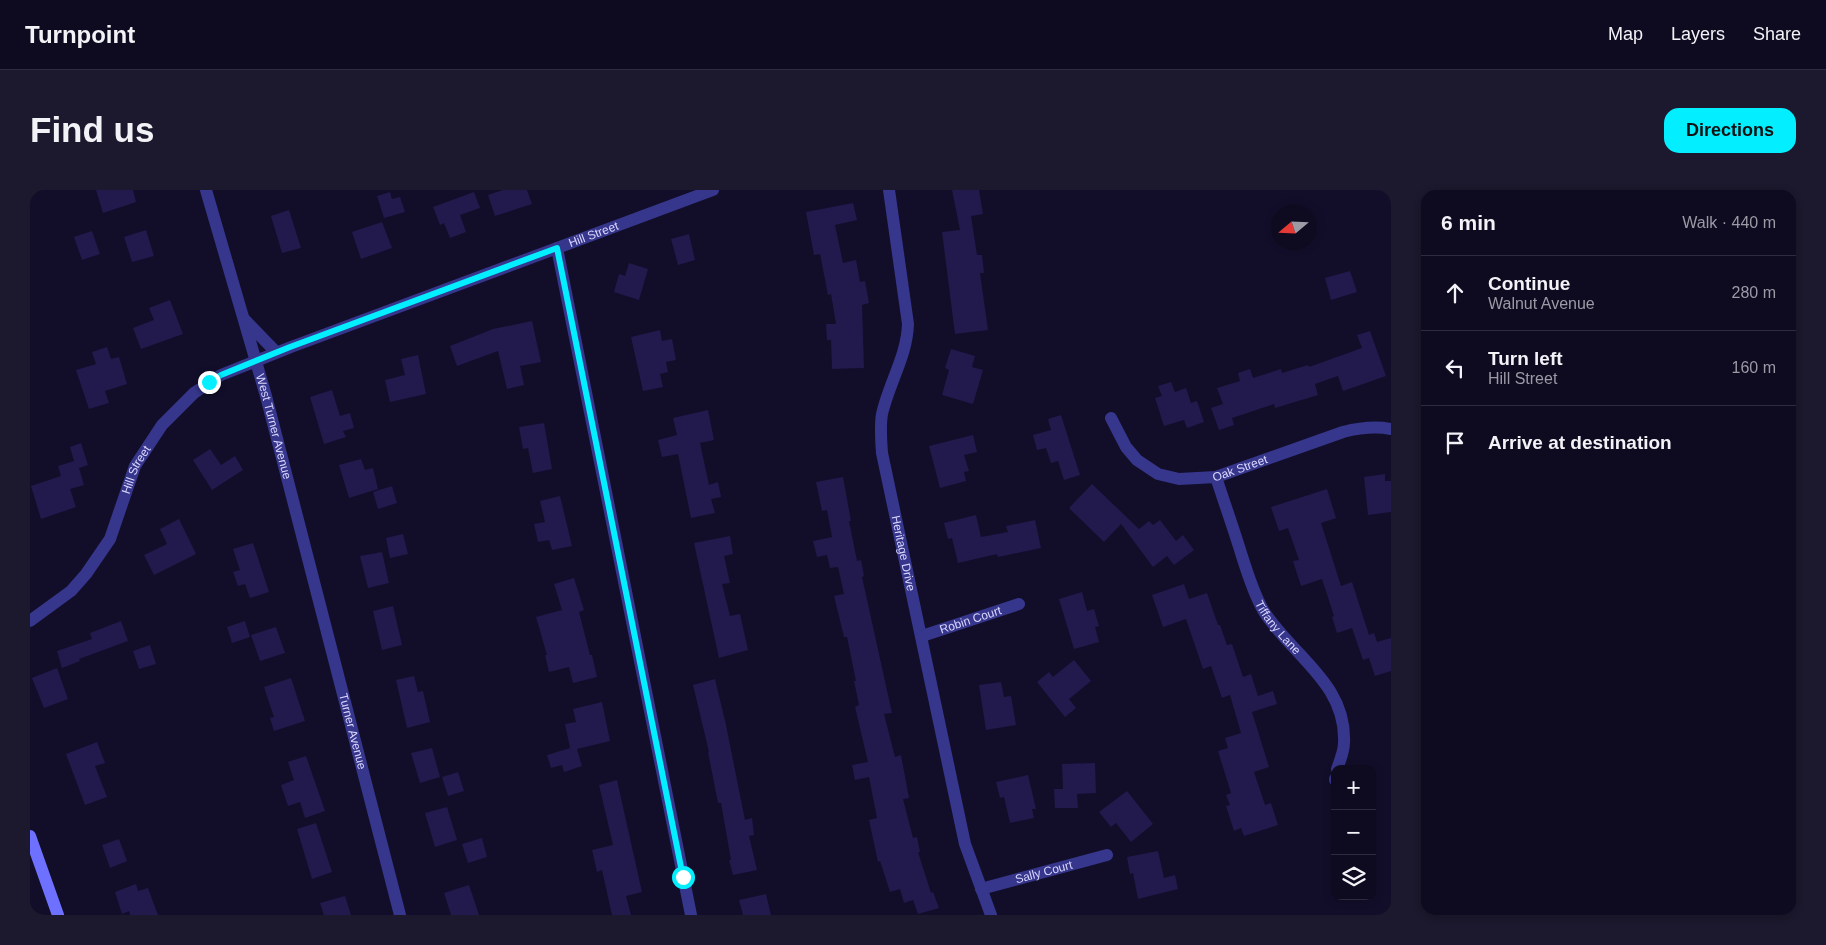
<!DOCTYPE html>
<html lang="en">
<head>
<meta charset="utf-8">
<style>
  :root { --surface:#0e0a20; --page:#1c182d; --text:#f1f3f6; --muted:#9b9aa5; --line:#2e2b3e; --accent:#03eeff }
  body { margin:0; font-family:Helvetica,sans-serif; background:var(--page); color:var(--text) }
  .controls { position:absolute; right:15px; bottom:15px; display:grid; overflow:hidden; border-radius:10px; box-shadow:0 2px 8px #0003 }
  .controls button { width:45px; height:45px; display:grid; place-items:center; padding:0; border:0; border-bottom:1px solid var(--line); background:var(--surface); color:var(--text); font:25px sans-serif }
  .compass { position:absolute; left:1241px; top:15px; width:45px; height:45px; border-radius:50%; background:var(--surface); box-shadow:0 2px 8px #0003; rotate:251deg }
  .stop { position:absolute; width:15px; height:15px; margin:-11px; border:4px solid #03eeff; border-radius:50%; background:#fff }
  .stop.end { background:#03eeff; border-color:#fff; box-shadow:0 1px 5px #0008 }
  .list { margin:0; padding:0; list-style:none }
  h2 { display:flex; justify-content:space-between; align-items:center; height:65px; margin:0; padding:0 20px; font-size:21px }
  h2 small { font-size:16px; font-weight:400; color:var(--muted) }
  .list li { display:grid; grid-template-columns:32px 1fr auto; gap:15px; align-items:center; box-sizing:border-box; height:75px; padding:0 20px; border-top:1px solid var(--line) }
  .list b { display:block; font-size:19px; white-space:nowrap }
  .list p { margin:0; font-size:16px; white-space:nowrap; color:var(--muted) }
  .list em { font-size:16px; font-style:normal; color:var(--muted) }
  .icon { flex:none; width:28px; height:28px; fill:none; stroke:currentColor; stroke-width:2; stroke-linecap:round; stroke-linejoin:round }
  .map { position:relative; flex:none; width:1361px; height:725px; overflow:hidden; border-radius:15px }
  header { display:flex; align-items:center; gap:30px; box-sizing:border-box; height:70px; padding:0 25px; background:var(--surface); border-bottom:1px solid var(--line) }
  header strong { font-size:24px }
  nav { display:flex; gap:28px; margin-inline-start:auto; font-size:18px }
  .intro { display:flex; align-items:center; justify-content:space-between; box-sizing:border-box; height:120px; padding:0 30px }
  h1 { margin:0; font-size:35px }
  .button { padding:12px 22px; border-radius:15px; background:var(--accent); color:#111; font-size:18px; font-weight:700 }
  main { display:flex; gap:30px; padding:0 30px }
  aside { flex:1; background:var(--surface); border-radius:15px; box-shadow:0 2px 8px #0003 }
  .map>svg:first-child { display:block }
  .building { fill:#22194c }
  .lines { fill:none; stroke-linecap:round; stroke-linejoin:round }
  .street { stroke:#36368c; stroke-width:12 }
  .secondary { stroke:#6e70ff; stroke-width:12 }
  .route { stroke:#03eeff; stroke-width:6 }
  .labels { text-anchor:middle; stroke-width:4.5; stroke-linejoin:round; paint-order:stroke }
  .street-label { font-size:12px; fill:#dbd7ff; stroke:#120e2a }
</style>
</head>
<body>
<header>
<strong>Turnpoint</strong>
<nav><a>Map</a><a>Layers</a><a>Share</a></nav>
</header>
<div class="intro"><h1>Find us</h1><a class="button">Directions</a></div>
<main>
<div class="map">
<svg width="1361" height="725" viewBox="0 0 1361 725">
  <rect width="100%" height="100%" fill="#120e2a"/>
  <g class="building">
    <polygon points="66,0 103,0 106,12 73,23"/>
    <polygon points="473,0 497,0 502,14 465,26 458,5"/>
    <polygon points="922,0 949,0 953,24 941,26 947,65 952,65 954,83 950,83 958,140 925,144 912,42 930,40"/>
    <polygon points="360,2 362,9 370,7 375,22 354,28 347,6"/>
    <polygon points="444,2 450,18 430,25 436,42 420,48 414,33 410,35 403,17"/>
    <polygon points="823,13 827,30 805,35 813,73 826,70 830,92 835,91 839,113 832,115 834,178 802,179 801,150 797,150 796,134 806,134 801,104 798,105 790,64 784,65 776,22"/>
    <polygon points="259,20 271,58 252,63 241,26"/>
    <polygon points="352,32 362,58 331,69 322,42"/>
    <polygon points="116,40 124,66 102,72 94,47"/>
    <polygon points="62,41 70,64 52,70 44,47"/>
    <polygon points="659,44 665,70 648,75 641,49"/>
    <polygon points="599,73 618,79 609,110 584,102 589,84 595,86"/>
    <polygon points="1320,81 1327,102 1301,110 1295,88"/>
    <polygon points="140,110 153,144 111,159 103,138 124,130 119,118"/>
    <polygon points="502,131 511,172 490,176 494,195 477,199 468,161 427,176 420,156 463,139"/>
    <polygon points="630,140 632,151 642,149 646,170 636,172 638,182 630,184 633,197 613,201 601,147"/>
    <polygon points="1340,141 1356,186 1313,201 1308,186 1285,194 1288,205 1245,218 1244,214 1202,228 1204,235 1189,240 1181,218 1193,214 1187,198 1210,191 1208,183 1220,179 1223,188 1251,179 1252,183 1278,175 1279,177 1332,158 1327,145"/>
    <polygon points="77,157 81,169 89,167 97,194 75,201 79,213 59,219 46,180 66,174 62,162"/>
    <polygon points="921,159 945,166 942,177 953,180 943,214 912,205 919,180 915,178"/>
    <polygon points="388,165 396,204 360,212 355,190 375,185 371,169"/>
    <polygon points="1141,192 1145,202 1156,198 1161,213 1167,211 1174,232 1157,238 1154,230 1134,236 1125,208 1132,206 1128,196"/>
    <polygon points="302,200 310,226 320,223 324,238 313,241 316,247 294,254 280,207"/>
    <polygon points="678,220 684,250 670,253 679,295 688,292 691,307 681,309 685,323 661,328 648,264 632,267 628,250 647,245 643,228"/>
    <polygon points="1031,225 1050,285 1034,290 1028,271 1021,273 1016,258 1007,260 1003,245 1021,240 1018,229"/>
    <polygon points="514,233 522,279 503,283 498,258 493,259 489,237"/>
    <polygon points="943,245 947,262 934,265 939,281 934,282 936,291 910,298 899,256"/>
    <polygon points="51,253 58,275 49,278 54,295 40,299 46,317 11,329 1,296 31,286 28,276 44,271 40,257"/>
    <polygon points="180,259 191,275 205,266 213,280 182,300 163,270"/>
    <polygon points="331,269 335,280 343,278 348,299 319,308 309,275"/>
    <polygon points="1355,284 1355,291 1361,291 1361,322 1338,325 1334,287"/>
    <polygon points="813,287 821,331 819,331 827,371 831,370 834,386 832,387 862,523 854,524 865,567 871,565 879,608 873,609 883,648 887,647 890,662 888,662 901,703 903,702 909,718 888,724 883,710 874,713 870,699 860,702 850,671 848,672 839,630 847,628 839,587 825,590 822,575 838,572 825,517 829,515 824,491 826,491 817,447 814,447 804,406 814,404 808,377 800,378 797,365 787,367 783,351 802,347 797,320 792,321 786,292"/>
    <polygon points="1062,294 1109,339 1119,331 1123,335 1130,330 1146,351 1153,345 1164,360 1144,375 1137,366 1123,377 1091,334 1074,352 1039,318"/>
    <polygon points="362,296 367,313 348,319 343,302"/>
    <polygon points="1297,299 1306,328 1291,333 1311,396 1322,392 1339,445 1344,443 1347,452 1361,448 1361,481 1345,486 1339,468 1333,470 1322,438 1307,443 1302,427 1304,426 1292,389 1271,396 1263,371 1269,370 1258,338 1249,341 1241,317"/>
    <polygon points="530,306 542,356 522,360 519,350 508,352 504,334 515,332 510,311"/>
    <polygon points="946,325 951,347 978,342 976,336 1005,330 1011,358 968,367 967,364 928,373 922,348 918,349 914,333"/>
    <polygon points="149,329 166,364 124,385 114,365 137,354 130,339"/>
    <polygon points="373,344 378,364 360,368 356,348"/>
    <polygon points="700,346 703,364 694,366 700,393 692,394 700,426 710,424 718,460 689,468 664,353"/>
    <polygon points="223,353 239,402 220,408 215,394 208,396 203,382 210,380 203,359"/>
    <polygon points="352,362 359,393 338,398 330,366"/>
    <polygon points="544,388 554,420 549,422 560,465 562,465 567,487 543,493 539,477 519,482 515,465 517,465 506,427 532,420 524,394"/>
    <polygon points="1154,394 1159,409 1177,403 1188,435 1190,435 1197,455 1202,454 1213,487 1221,484 1228,506 1243,501 1247,514 1222,522 1239,577 1224,582 1235,615 1241,613 1248,635 1214,646 1211,638 1204,641 1196,616 1200,615 1196,605 1201,603 1188,561 1198,558 1195,548 1211,543 1200,505 1192,508 1181,476 1173,479 1156,429 1133,437 1122,405"/>
    <polygon points="1052,402 1057,421 1064,419 1069,436 1065,437 1069,452 1044,459 1029,409"/>
    <polygon points="363,416 372,455 352,460 343,421"/>
    <polygon points="91,431 98,451 49,469 50,471 32,478 27,461 62,449 60,443"/>
    <polygon points="215,431 220,447 202,453 197,437"/>
    <polygon points="246,437 255,463 230,471 221,445"/>
    <polygon points="120,455 126,474 109,479 103,461"/>
    <polygon points="1044,470 1061,491 1039,509 1046,518 1035,527 1007,492 1019,482 1023,487"/>
    <polygon points="27,478 38,509 14,518 2,488"/>
    <polygon points="384,486 388,502 393,501 400,532 377,538 366,490"/>
    <polygon points="261,488 275,531 244,541 240,528 244,527 234,497"/>
    <polygon points="685,489 696,535 715,630 722,628 724,645 719,646 727,680 703,685 699,670 701,670 691,613 688,613 678,562 679,562 663,495"/>
    <polygon points="971,492 974,507 981,506 986,535 956,540 949,495"/>
    <polygon points="572,512 580,551 547,559 552,576 534,582 532,575 521,578 517,565 540,558 535,534 546,532 543,519"/>
    <polygon points="67,552 75,573 65,576 77,607 55,615 36,564"/>
    <polygon points="402,558 410,587 390,593 381,563"/>
    <polygon points="276,566 295,621 275,628 270,612 258,616 251,595 264,590 258,572"/>
    <polygon points="1065,573 1066,603 1047,604 1048,618 1025,618 1024,599 1033,599 1032,574"/>
    <polygon points="428,582 434,601 418,606 412,587"/>
    <polygon points="998,585 1006,619 1002,619 1004,628 980,633 974,607 970,608 966,592"/>
    <polygon points="587,590 612,702 596,706 601,725 582,725 572,680 567,682 562,660 583,655 569,595"/>
    <polygon points="1097,601 1123,634 1101,652 1086,633 1081,637 1069,622"/>
    <polygon points="417,617 427,650 405,657 395,623"/>
    <polygon points="286,633 302,682 282,689 267,639"/>
    <polygon points="452,648 457,667 438,673 432,654"/>
    <polygon points="89,649 97,671 80,678 72,655"/>
    <polygon points="1128,661 1134,688 1145,685 1148,699 1108,709 1103,683 1100,684 1097,667"/>
    <polygon points="106,694 108,701 118,698 128,725 100,725 99,721 92,724 85,702"/>
    <polygon points="439,695 449,725 421,725 414,703"/>
    <polygon points="736,704 741,725 713,725 709,710"/>
    <polygon points="315,706 321,725 294,725 290,713"/>
  </g>
  <g class="lines">
    <g class="street">
      <path id="s1" d="M176,0L236,206L370,725"/>
      <path id="s2" d="M859,0L878,134C877,166 859,193 852,224C850,236 851,250 852,263L935,654L961,725"/>
      <polyline points="527,58 661,725"/>
      <polyline points="214,129 246,162"/>
      <path id="s3" d="M1081,228L1096,257L1107,270L1128,284L1149,289L1186,287L1313,242C1329,238 1345,236 1361,239"/>
      <path id="s4" d="M1186,287C1194,312 1203,337 1211,363C1217,382 1223,402 1233,420C1261,465 1317,493 1314,553C1314,561 1310,571 1307,579"/>
      <path id="s5" d="M0,431L41,401L56,384L80,349L105,276L132,235L164,203L191,185L261,157L683,0"/>
      <path id="s6" d="M892,446L989,414"/>
      <polyline points="1305,590 1305,589"/>
      <path id="s7" d="M951,699L1077,665"/>
    </g>
    <polyline class="secondary" points="0,646 28,725"/>
  </g>
  <g class="lines">
    <polyline class="route" points="179,192 191,185 260,157 527,58 653,687"/>
  </g>
  <g class="labels">
    <g class="street-label">
      <text dy="4" stroke="none"><textPath href="#s5" startOffset="718">Hill Street</textPath></text>
      <text dy="4" stroke="none"><textPath href="#s1" startOffset="246">West Turner Avenue</textPath></text>
      <text dy="4" stroke="none"><textPath href="#s3" startOffset="159">Oak Street</textPath></text>
      <text dy="4" stroke="none"><textPath href="#s5" startOffset="190">Hill Street</textPath></text>
      <text dy="4" stroke="none"><textPath href="#s2" startOffset="371">Heritage Drive</textPath></text>
      <text dy="4" stroke="none"><textPath href="#s6" startOffset="51">Robin Court</textPath></text>
      <text dy="4" stroke="none"><textPath href="#s4" startOffset="164">Tiffany Lane</textPath></text>
      <text dy="4" stroke="none"><textPath href="#s1" startOffset="561">Turner Avenue</textPath></text>
      <text dy="4" stroke="none"><textPath href="#s7" startOffset="65">Sally Court</textPath></text>
    </g>
  </g>
</svg>
<div class="controls">
<button>+</button>
<button>−</button>
<button><svg class="icon" aria-label="layers" viewBox="0 0 24 24"><path d="M12 4l9 5-9 5-9-5zM3 14l9 5 9-5"/></svg></button>
</div>
<svg class="compass" viewBox="-18 -18 36 36"><path d="M0-13l5 13h-10z" fill="#e53935"/><path d="M0 13l5-13h-10z" fill="#9b9aa5"/></svg>
<div class="stop" style="left:653px;top:687px"></div>
<div class="stop end" style="left:179px;top:192px"></div>
</div>
<aside>
<h2>6 min<small>Walk · 440 m</small></h2>
<ul class="list">
<li><svg class="icon" aria-label="ahead" viewBox="0 0 24 24"><path d="M12 20V5M6 11l6-6 6 6"/></svg><div><b>Continue</b><p>Walnut Avenue</p></div><em>280 m</em></li>
<li><svg class="icon" aria-label="left" viewBox="0 0 24 24"><path d="M17 20v-9H6M10 6l-5 5 5 5"/></svg><div><b>Turn left</b><p>Hill Street</p></div><em>160 m</em></li>
<li><svg class="icon" aria-label="arrive" viewBox="0 0 24 24"><path d="M6 21V4h12l-3 4 3 4H6"/></svg><div><b>Arrive at destination</b></div></li>
</ul>
</aside>
</main>
</body>
</html>
